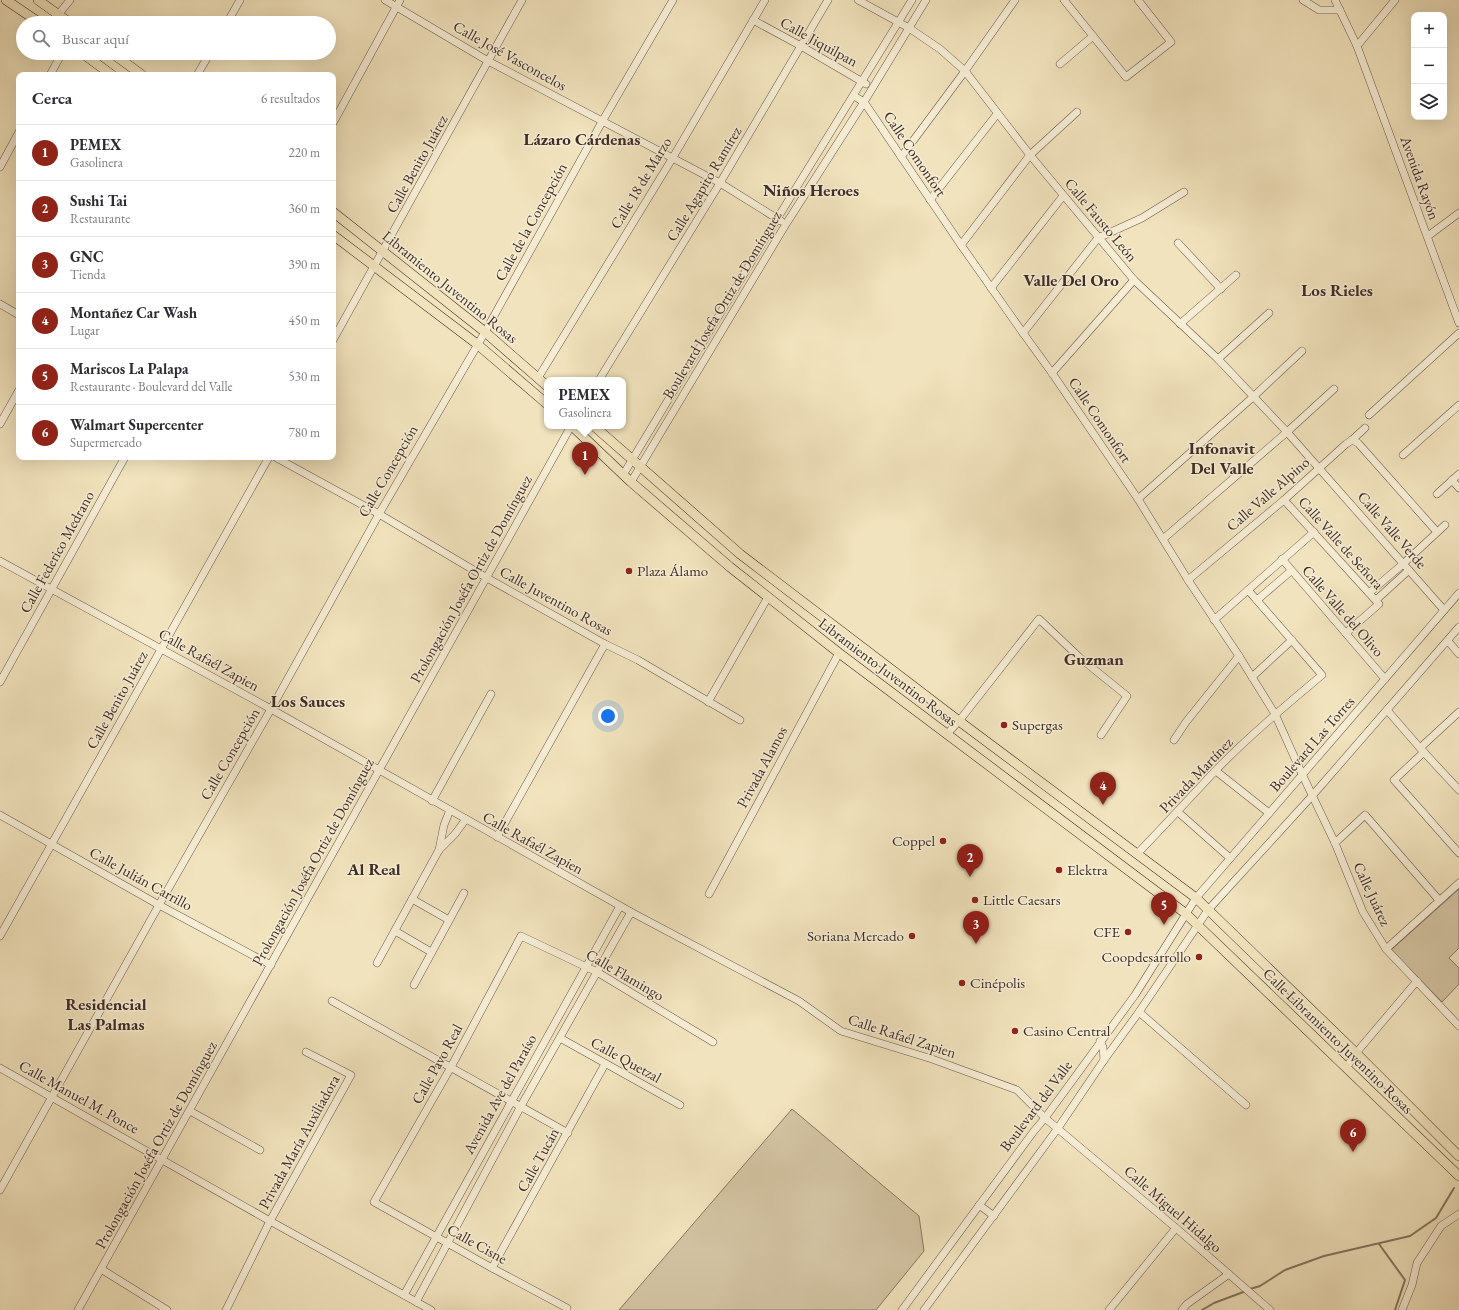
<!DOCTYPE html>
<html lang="es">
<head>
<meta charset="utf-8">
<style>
  :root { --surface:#fff; --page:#f2f2f3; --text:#2b2b33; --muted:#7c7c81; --line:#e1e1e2; --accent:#8f2418 }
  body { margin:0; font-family:"EB Garamond",serif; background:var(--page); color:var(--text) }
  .controls { position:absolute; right:12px; top:12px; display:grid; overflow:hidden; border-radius:8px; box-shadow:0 4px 16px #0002 }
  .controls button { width:36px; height:36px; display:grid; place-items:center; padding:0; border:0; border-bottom:1px solid var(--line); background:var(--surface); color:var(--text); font:20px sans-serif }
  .you { position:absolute; left:608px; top:716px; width:14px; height:14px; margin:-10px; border:3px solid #fff; border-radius:50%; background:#1a73e8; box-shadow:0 0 0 6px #1a73e833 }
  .badge { display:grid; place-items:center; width:26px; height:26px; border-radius:50%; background:var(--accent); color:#fff; font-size:13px; font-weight:700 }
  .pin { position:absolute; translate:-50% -33px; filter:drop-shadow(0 1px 2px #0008) }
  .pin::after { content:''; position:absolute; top:21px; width:14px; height:12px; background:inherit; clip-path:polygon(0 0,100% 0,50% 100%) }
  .popup { position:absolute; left:544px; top:377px; width:82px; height:52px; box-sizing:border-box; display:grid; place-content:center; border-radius:8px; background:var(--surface); filter:drop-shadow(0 1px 3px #0005); font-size:13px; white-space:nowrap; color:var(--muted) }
  .popup b { font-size:15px; color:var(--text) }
  .popup::after { content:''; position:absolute; left:50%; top:100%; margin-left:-8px; border:8px solid transparent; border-top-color:var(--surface) }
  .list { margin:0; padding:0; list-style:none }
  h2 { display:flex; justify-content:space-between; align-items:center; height:52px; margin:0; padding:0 16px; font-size:17px }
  h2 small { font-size:13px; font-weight:400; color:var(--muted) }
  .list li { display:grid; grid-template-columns:26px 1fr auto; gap:12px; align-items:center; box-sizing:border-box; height:56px; padding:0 16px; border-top:1px solid var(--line) }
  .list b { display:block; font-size:15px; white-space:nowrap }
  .list p { margin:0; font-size:13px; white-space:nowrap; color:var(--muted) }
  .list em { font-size:13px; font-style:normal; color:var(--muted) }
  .icon { flex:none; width:22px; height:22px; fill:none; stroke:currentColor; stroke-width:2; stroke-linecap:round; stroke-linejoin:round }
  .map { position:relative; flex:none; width:1459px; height:1310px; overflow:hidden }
  .search { position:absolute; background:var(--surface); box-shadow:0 4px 16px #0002; left:16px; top:16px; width:320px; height:44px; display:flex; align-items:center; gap:10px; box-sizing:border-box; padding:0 14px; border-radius:22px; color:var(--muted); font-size:15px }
  .panel { position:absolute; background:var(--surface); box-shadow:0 4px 16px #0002; left:16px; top:72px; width:320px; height:388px; border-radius:8px }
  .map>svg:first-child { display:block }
  .green { fill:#d3c4a3; stroke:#887864 }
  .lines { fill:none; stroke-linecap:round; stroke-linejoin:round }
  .stream { stroke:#857561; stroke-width:2 }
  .minor-casing { stroke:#6b5a4b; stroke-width:8 }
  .major-casing { stroke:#3e2c25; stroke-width:10 }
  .minor { stroke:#f6edd4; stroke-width:7 }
  .major { stroke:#f1e3bd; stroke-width:9 }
  .poi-dot { fill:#8f2418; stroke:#f6edd4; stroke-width:1.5 }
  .labels { text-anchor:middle; stroke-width:3; stroke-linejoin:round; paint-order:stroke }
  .street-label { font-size:15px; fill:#3e2c25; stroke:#f6edd4 }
  .poi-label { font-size:15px; fill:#3e2c25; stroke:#f6edd4; text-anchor:start }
  .quarter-label { font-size:17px; font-weight:bold; fill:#3e2c25; stroke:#f6edd4 }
</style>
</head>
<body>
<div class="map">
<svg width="1459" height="1310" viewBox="0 0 1459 1310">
  <rect width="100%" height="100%" fill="#f1e3bd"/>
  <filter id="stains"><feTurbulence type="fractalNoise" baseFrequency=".005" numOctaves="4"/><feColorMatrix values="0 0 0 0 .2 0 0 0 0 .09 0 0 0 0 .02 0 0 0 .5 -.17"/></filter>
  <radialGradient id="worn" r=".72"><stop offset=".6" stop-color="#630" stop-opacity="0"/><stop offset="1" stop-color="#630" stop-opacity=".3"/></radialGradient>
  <g class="green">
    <polygon points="1459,889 1459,948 1449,958 1459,968 1459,984 1442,1002 1391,950"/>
    <polygon points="792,1109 919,1216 924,1251 876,1310 619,1310"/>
  </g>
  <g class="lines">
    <g class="stream">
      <polyline points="1379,1244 1405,1280 1395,1310"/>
      <polyline points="1250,1289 1260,1286 1285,1270 1324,1256 1410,1236 1436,1218 1454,1188"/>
      <polyline points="1202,1310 1214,1303 1246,1291"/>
    </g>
    <defs>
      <g id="minor">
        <polyline points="385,0 488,61 720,183 781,221"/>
        <polyline points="858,0 909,28 940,49 965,71 1030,155 1134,280 1218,359 1287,432 1444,610"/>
        <polyline points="1064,0 1126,77 1171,42 1138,0"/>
        <polyline points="1303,0 1319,10 1340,10"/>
        <polyline points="1335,0 1357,46 1459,323"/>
        <polyline points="58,15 70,0"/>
        <polyline points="753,20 801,46 866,84"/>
        <polyline points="227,23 240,0"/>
        <polyline points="1357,46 1395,0"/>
        <polyline points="1060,64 1093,36"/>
        <polyline points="50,75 62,53"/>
        <polyline points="197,75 210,53"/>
        <polyline points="854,96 864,102 961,245 1023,333 1052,373 1138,499 1188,580 1239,656 1275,714 1302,774 1335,843 1363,912 1386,949 1459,1026"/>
        <polyline points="333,123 400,0"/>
        <polyline points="901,157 965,71 1015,0"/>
        <polyline points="0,167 19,132"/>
        <polyline points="930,200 997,114"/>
        <polyline points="1428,236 1459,213"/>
        <polyline points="1178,243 1221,289"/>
        <polyline points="961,245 1030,155 1077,112"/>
        <polyline points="991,288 1063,196"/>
        <polyline points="0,304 19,315"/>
        <polyline points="1180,324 1236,275"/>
        <polyline points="1023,333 1098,238 1142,218 1184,192"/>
        <polyline points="333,340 522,0"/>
        <polyline points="1218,359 1269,313"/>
        <polyline points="1052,373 1134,280"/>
        <polyline points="538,378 672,159 765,0"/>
        <polyline points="599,380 720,183 828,0"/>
        <polyline points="1369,415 1459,333"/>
        <polyline points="0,424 19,390"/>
        <polyline points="1352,440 1358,443 1437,532"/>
        <polyline points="1403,455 1459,405"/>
        <polyline points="275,457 379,514 487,578 605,644 638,660 740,720"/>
        <polyline points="623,475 777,219 912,0"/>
        <polyline points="1452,480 1459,488"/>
        <polyline points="631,482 786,224 864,102 926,0"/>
        <polyline points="1437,494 1459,474"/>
        <polyline points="1138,499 1253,397 1302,351"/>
        <polyline points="1284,500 1379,604 1346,633"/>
        <polyline points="1163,539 1287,432 1334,389"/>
        <polyline points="1282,559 1385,679"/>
        <polyline points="0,561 271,709 631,912 799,1001 841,1031 932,1059 1017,1090 1045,1118 1176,1228 1270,1310"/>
        <polyline points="1188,580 1284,500 1346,444 1352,440 1365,428"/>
        <polyline points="1369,593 1403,564 1445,525"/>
        <polyline points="1257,600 1291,571"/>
        <polyline points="1376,600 1409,570"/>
        <polyline points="1214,620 1314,532"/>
        <polyline points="1448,641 1459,654"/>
        <polyline points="1252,677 1292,640"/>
        <polyline points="0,682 125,457"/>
        <polyline points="708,702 768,597"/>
        <polyline points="1387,710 1420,748 1459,790"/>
        <polyline points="947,734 959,721 1039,619 1079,657 1127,696 1101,735"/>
        <polyline points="1174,740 1186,722 1239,656"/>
        <polyline points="1420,748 1459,712"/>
        <polyline points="1424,752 1394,780 1459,853"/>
        <polyline points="1216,771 1269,813"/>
        <polyline points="432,801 491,694"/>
        <polyline points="1178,812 1230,858"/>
        <polyline points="0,815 159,905 271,965"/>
        <polyline points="497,837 605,644"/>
        <polyline points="1335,843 1365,815 1439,900"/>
        <polyline points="439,850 444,825 450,810"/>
        <path d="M1137,854C1163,827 1189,799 1215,771C1248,737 1285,706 1322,675L1248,590"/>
        <polyline points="709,894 839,653"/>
        <polyline points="412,899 449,920"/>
        <polyline points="395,931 431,952"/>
        <polyline points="0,936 269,457"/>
        <polyline points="1386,949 1459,883"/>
        <polyline points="377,963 439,850 455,834 466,819"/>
        <polyline points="414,985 464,893"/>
        <polyline points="332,1001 568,1133"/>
        <polyline points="1139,1012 1246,1105"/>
        <polyline points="560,1038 680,1105"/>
        <polyline points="1100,1041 1103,1047 1104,1060"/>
        <polyline points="0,1068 270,1221 431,1310"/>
        <polyline points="1346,1068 1356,1053 1417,981"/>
        <polyline points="190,1111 260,1150"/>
        <polyline points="0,1190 159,905 271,709 379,514 485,332 603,120 673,0"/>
        <polyline points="979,1205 994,1216"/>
        <polyline points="492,1268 605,1064"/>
        <polyline points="101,1269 167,1310"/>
        <polyline points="404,1295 620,906"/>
        <polyline points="416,1302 521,1106 631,912"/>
        <polyline points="567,1308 492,1268 374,1202 451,1067 521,936 597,972 713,1042"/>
        <polyline points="78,1310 571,426"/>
        <polyline points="226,1310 270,1221 351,1075 306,1052"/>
        <polyline points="902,1310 1034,1131 1045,1118 1135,995 1196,898 1459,593"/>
        <polyline points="924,1310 1058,1128 1104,1060 1139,1012 1208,910 1312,796 1459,627"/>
        <polyline points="1109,1310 1176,1228"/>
        <polyline points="1182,1310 1187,1304 1229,1274"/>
        <polyline points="1402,1310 1412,1285 1417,1263 1441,1226 1459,1214"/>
      </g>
      <g id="major">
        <polyline points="6,0 40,23"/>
        <polyline points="38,0 70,23"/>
        <polyline points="82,53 112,75"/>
        <polyline points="112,53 142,75"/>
        <polyline points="333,212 485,332 547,386"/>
        <polyline points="333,235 477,344 547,404"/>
        <polyline points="572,426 631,482 730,567 839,653 1185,913 1459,1176"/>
        <polyline points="594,426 740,554 959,721 1196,898 1356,1053 1459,1156"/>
      </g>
    </defs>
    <use href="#minor" class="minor-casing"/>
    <use href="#major" class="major-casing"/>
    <use href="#minor" class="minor"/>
    <use href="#major" class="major"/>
  </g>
  <g class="poi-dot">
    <circle cx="629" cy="571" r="4"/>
    <circle cx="1004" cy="725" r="4"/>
    <circle cx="943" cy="841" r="4"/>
    <circle cx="1059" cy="870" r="4"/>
    <circle cx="975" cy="900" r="4"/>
    <circle cx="1128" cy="932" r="4"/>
    <circle cx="912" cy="936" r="4"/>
    <circle cx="1199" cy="957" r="4"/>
    <circle cx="962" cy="983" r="4"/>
    <circle cx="1015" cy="1031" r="4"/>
  </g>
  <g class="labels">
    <g class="street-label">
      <text transform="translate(819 42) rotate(29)" y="5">Calle Jiquilpan</text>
      <text transform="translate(510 56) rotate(29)" y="5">Calle José Vasconcelos</text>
      <text transform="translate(915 154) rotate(56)" y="5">Calle Comonfort</text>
      <text transform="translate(417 164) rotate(-61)" y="5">Calle Benito Juárez</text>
      <text transform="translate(1420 178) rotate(70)" y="5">Avenida Rayón</text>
      <text transform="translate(641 183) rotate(-59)" y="5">Calle 18 de Marzo</text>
      <text transform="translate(704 184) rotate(-59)" y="5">Calle Agapito Ramírez</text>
      <text transform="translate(1101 220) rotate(50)" y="5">Calle Fausto León</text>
      <text transform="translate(531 222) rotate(-61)" y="5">Calle de la Concepción</text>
      <text transform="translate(450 287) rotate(39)" y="5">Libramiento Juventino Rosas</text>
      <text transform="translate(722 305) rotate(-59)" y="5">Boulevard Josefa Ortiz de Domínguez</text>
      <text transform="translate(1100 420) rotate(56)" y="5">Calle Comonfort</text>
      <text transform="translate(388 471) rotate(-60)" y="5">Calle Concepción</text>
      <text transform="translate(1268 494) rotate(-41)" y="5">Calle Valle Alpino</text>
      <text transform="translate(1392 530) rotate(49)" y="5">Calle Valle Verde</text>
      <text transform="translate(1341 543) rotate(48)" y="5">Calle Valle de Señora</text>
      <text transform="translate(57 552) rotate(-61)" y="5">Calle Federico Medrano</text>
      <text transform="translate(471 579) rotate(-61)" y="5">Prolongación Joséfa Ortiz de Domínguez</text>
      <text transform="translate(556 601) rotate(29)" y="5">Calle Juventino Rosas</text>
      <text transform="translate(1343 611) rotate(49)" y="5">Calle Valle del Olivo</text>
      <text transform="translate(209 660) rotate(29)" y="5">Calle Rafaél Zapien</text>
      <text transform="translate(888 672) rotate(37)" y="5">Libramiento Juventino Rosas</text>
      <text transform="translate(117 700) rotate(-61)" y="5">Calle Benito Juárez</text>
      <text transform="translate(1312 744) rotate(-49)" y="5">Boulevard Las Torres</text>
      <text transform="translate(230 754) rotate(-60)" y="5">Calle Concepción</text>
      <text transform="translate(762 767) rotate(-62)" y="5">Privada Alamos</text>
      <text transform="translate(1196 775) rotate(-46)" y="5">Privada Martínez</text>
      <text transform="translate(533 843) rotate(29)" y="5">Calle Rafaél Zapien</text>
      <text transform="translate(313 862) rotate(-61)" y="5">Prolongación Joséfa Ortiz de Domínguez</text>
      <text transform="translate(141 879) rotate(29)" y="5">Calle Julián Carrillo</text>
      <text transform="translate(1372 894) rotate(65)" y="5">Calle Juárez</text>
      <text transform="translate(625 975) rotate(30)" y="5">Calle Flamingo</text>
      <text transform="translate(902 1036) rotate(18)" y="5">Calle Rafaél Zapien</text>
      <text transform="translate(1338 1041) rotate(44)" y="5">Calle Libramiento Juventino Rosas</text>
      <text transform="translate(626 1060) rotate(29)" y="5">Calle Quetzal</text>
      <text transform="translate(437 1064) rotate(-61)" y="5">Calle Pavo Real</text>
      <text transform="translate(500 1094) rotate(-61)" y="5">Avenida Ave del Paraíso</text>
      <text transform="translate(79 1097) rotate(29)" y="5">Calle Manuel M. Ponce</text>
      <text transform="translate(1036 1106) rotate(-53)" y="5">Boulevard del Valle</text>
      <text transform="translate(299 1142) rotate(-61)" y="5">Privada María Auxiliadora</text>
      <text transform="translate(156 1145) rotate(-61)" y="5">Prolongación Joséfa Ortiz de Domínguez</text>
      <text transform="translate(538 1160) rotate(-61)" y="5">Calle Tucán</text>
      <text transform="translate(1173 1209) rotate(41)" y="5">Calle Miguel Hidalgo</text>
      <text transform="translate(477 1244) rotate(29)" y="5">Calle Cisne</text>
    </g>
    <g class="poi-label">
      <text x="637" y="576">Plaza Álamo</text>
      <text x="1012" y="730">Supergas</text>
      <text x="935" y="846" text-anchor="end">Coppel</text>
      <text x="1067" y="875">Elektra</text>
      <text x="983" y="905">Little Caesars</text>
      <text x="1120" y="937" text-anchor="end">CFE</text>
      <text x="904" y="941" text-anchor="end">Soriana Mercado</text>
      <text x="1191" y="962" text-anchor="end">Coopdesarrollo</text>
      <text x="970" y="988">Cinépolis</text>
      <text x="1023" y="1036">Casino Central</text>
    </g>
    <g class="quarter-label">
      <text x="582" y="145">Lázaro Cárdenas</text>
      <text x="811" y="196">Niños Heroes</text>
      <text x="1071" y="286">Valle Del Oro</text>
      <text x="1337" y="296">Los Rieles</text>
      <text x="1222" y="454">Infonavit<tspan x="1222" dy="20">Del Valle</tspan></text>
      <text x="1094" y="665">Guzman</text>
      <text x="308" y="707">Los Sauces</text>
      <text x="374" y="875">Al Real</text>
      <text x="106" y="1010">Residencial<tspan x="106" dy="20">Las Palmas</tspan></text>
    </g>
  </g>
  <rect width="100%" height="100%" filter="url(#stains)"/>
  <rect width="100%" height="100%" fill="url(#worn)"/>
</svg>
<div class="controls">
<button>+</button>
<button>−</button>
<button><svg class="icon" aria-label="layers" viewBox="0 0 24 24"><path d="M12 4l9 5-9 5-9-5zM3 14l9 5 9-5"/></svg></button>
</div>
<div class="you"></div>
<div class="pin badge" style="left:585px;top:475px">1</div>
<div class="popup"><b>PEMEX</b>Gasolinera</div>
<div class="pin badge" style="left:970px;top:877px">2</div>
<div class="pin badge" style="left:976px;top:944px">3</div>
<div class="pin badge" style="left:1103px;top:805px">4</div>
<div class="pin badge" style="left:1164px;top:925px">5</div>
<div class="pin badge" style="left:1353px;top:1152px">6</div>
<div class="search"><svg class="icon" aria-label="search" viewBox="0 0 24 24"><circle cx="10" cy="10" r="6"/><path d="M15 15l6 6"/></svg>Buscar aquí</div>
<section class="panel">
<h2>Cerca<small>6 resultados</small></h2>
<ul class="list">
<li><span class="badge">1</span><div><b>PEMEX</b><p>Gasolinera</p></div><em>220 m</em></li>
<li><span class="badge">2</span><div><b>Sushi Tai</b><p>Restaurante</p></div><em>360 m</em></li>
<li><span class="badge">3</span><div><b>GNC</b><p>Tienda</p></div><em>390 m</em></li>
<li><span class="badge">4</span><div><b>Montañez Car Wash</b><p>Lugar</p></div><em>450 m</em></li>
<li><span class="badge">5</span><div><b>Mariscos La Palapa</b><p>Restaurante · Boulevard del Valle</p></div><em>530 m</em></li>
<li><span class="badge">6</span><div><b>Walmart Supercenter</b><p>Supermercado</p></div><em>780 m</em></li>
</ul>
</section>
</div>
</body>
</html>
